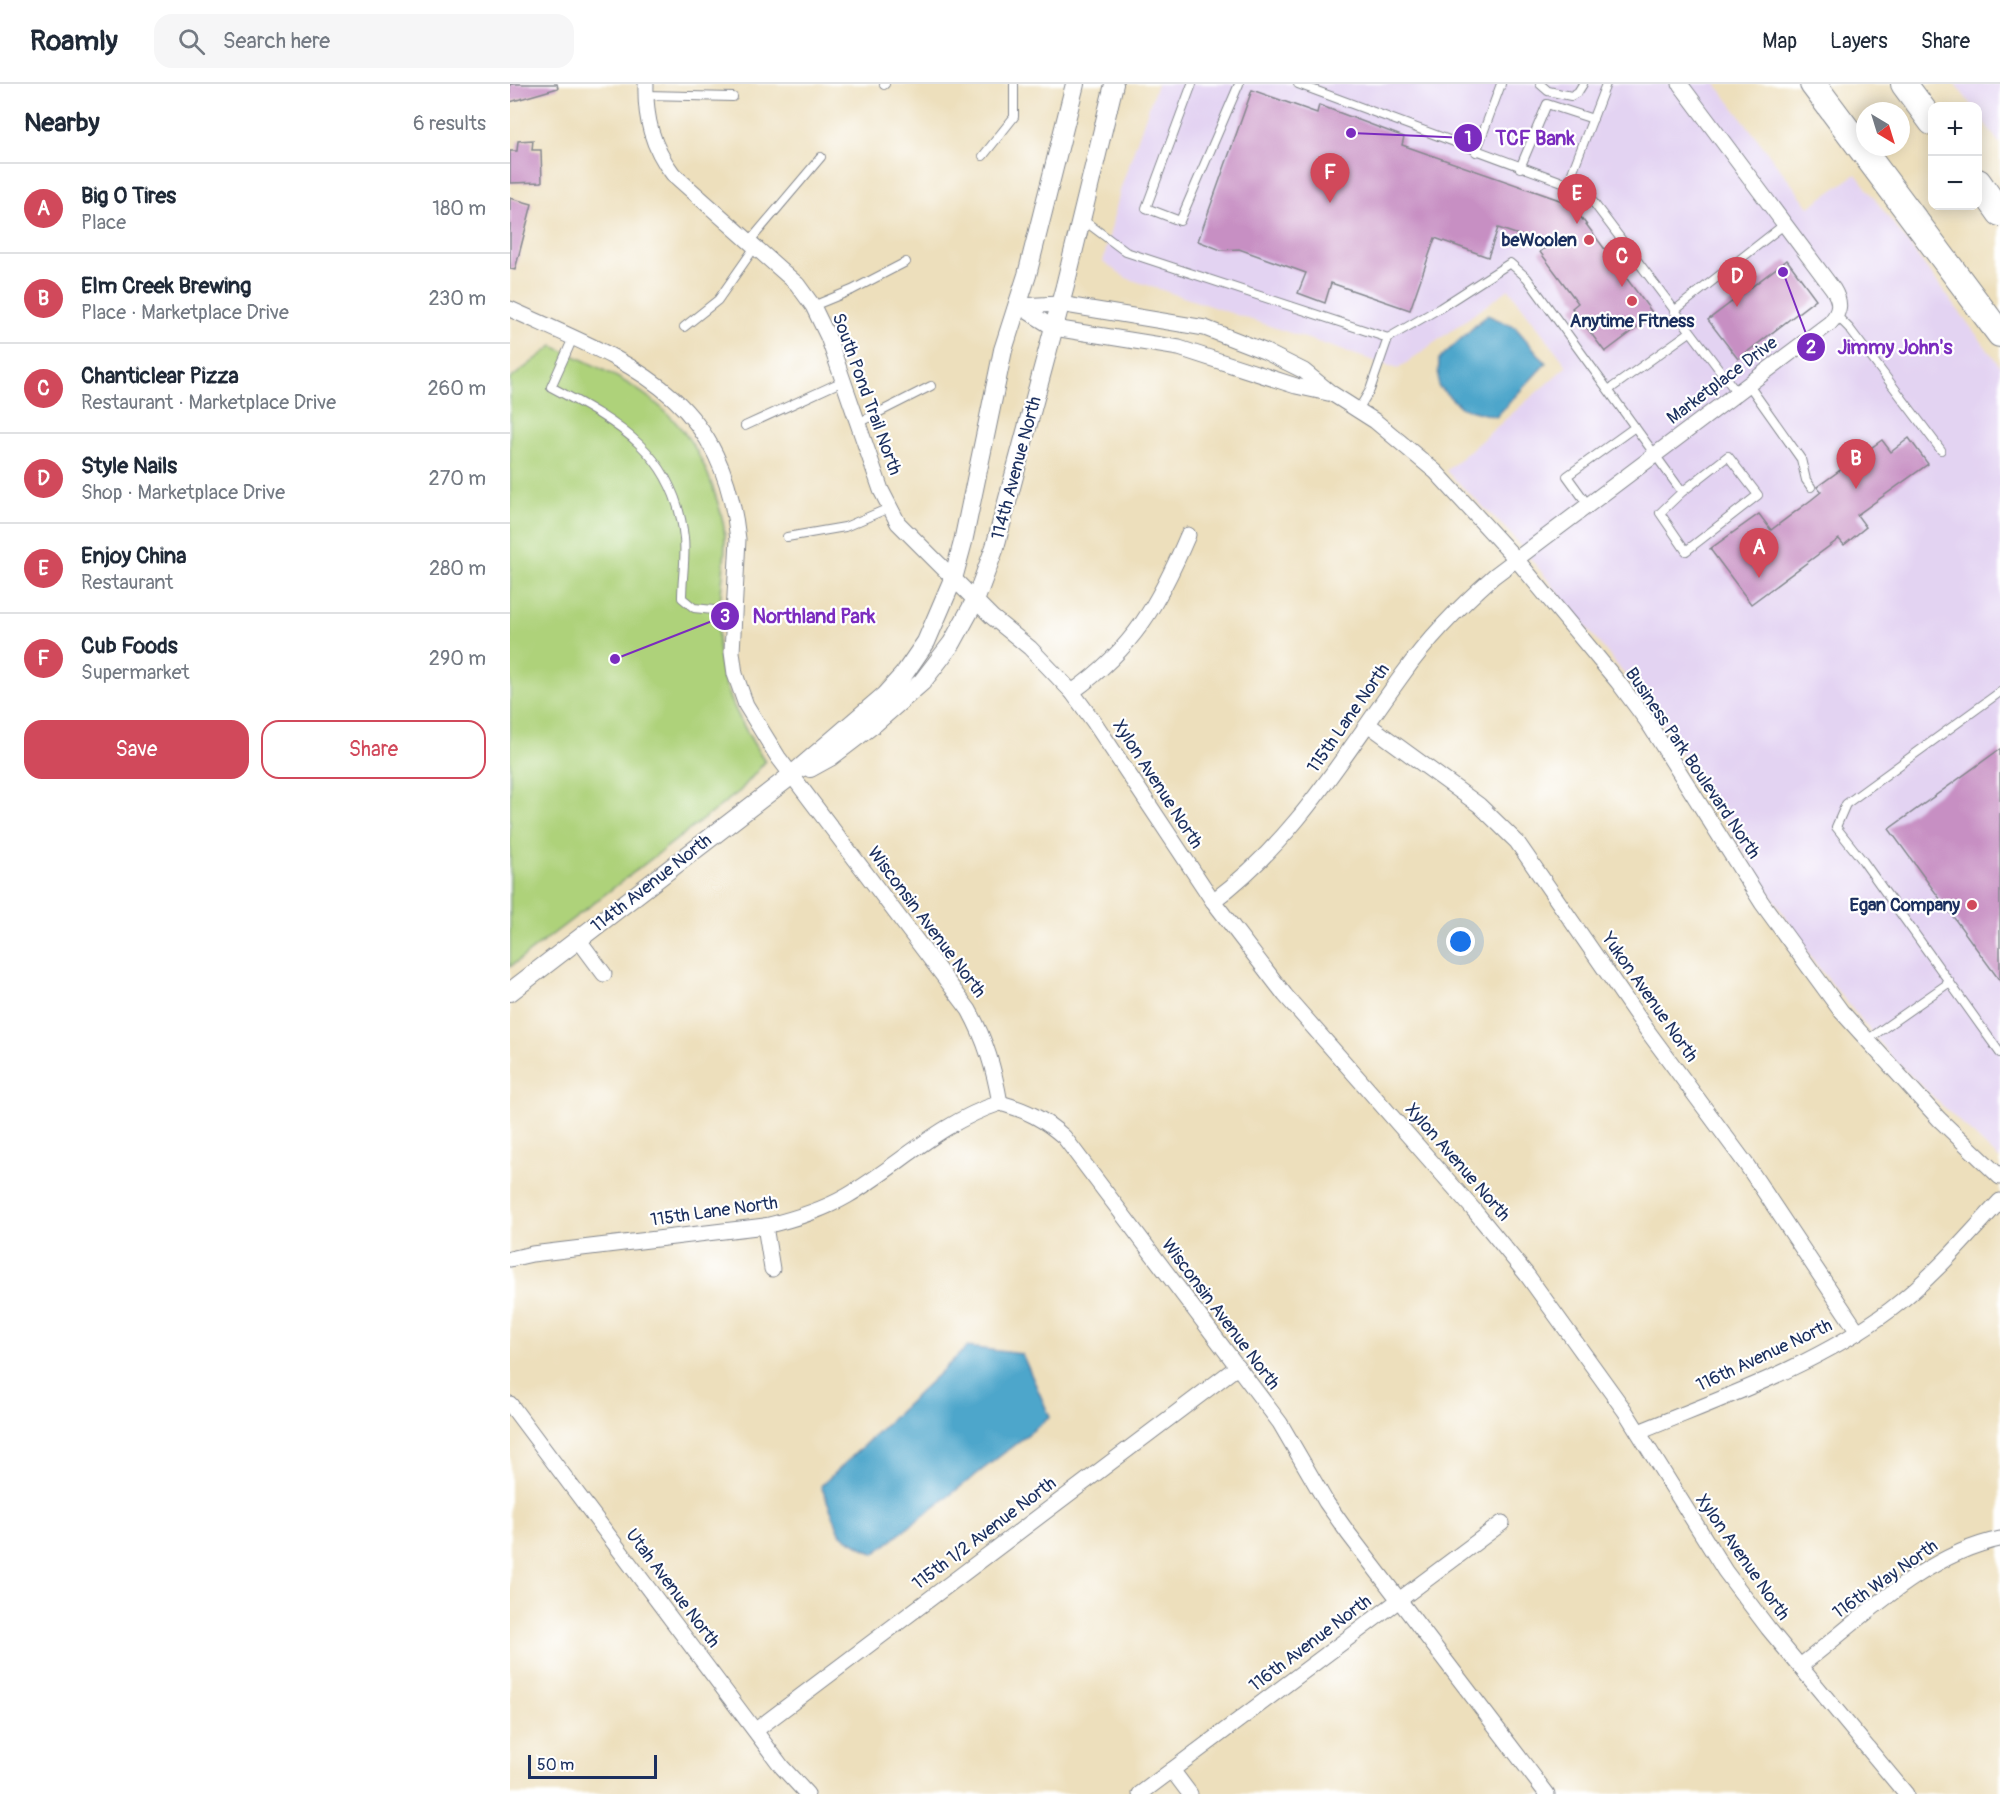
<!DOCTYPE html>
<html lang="en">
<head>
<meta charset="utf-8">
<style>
  :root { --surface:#fff; --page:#f6f6f7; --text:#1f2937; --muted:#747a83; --line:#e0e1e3; --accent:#d1495b }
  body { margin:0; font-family:Pangolin,sans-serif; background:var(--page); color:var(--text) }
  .controls { position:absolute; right:18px; top:18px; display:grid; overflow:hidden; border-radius:12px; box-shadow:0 3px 15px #0003 }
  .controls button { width:54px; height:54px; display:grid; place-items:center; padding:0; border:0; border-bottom:2px solid var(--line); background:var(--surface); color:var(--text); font:30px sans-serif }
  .compass { position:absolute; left:1346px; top:18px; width:54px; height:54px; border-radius:50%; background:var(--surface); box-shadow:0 3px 15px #0003; rotate:142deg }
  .scale { position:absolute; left:18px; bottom:15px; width:129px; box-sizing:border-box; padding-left:6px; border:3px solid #1b2f5e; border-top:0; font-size:16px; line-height:21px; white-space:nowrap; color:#1b2f5e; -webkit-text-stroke:4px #fff; paint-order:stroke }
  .you { position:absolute; left:951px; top:858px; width:21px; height:21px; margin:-15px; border:4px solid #fff; border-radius:50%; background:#1a73e8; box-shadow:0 0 0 9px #1a73e833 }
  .badge { display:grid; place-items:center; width:39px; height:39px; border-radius:50%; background:var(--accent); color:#fff; font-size:20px; font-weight:700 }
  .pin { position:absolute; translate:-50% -50px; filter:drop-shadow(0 2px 3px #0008) }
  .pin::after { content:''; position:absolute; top:32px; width:21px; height:18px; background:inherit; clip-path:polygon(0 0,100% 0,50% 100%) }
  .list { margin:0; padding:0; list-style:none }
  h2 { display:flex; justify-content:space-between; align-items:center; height:78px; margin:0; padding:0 24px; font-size:26px }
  h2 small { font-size:20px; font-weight:400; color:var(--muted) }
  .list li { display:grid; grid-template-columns:39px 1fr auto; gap:18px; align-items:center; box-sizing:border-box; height:90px; padding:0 24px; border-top:2px solid var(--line) }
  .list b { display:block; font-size:22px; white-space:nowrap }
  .list p { margin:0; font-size:20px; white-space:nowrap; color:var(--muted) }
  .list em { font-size:20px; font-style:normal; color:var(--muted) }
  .actions { display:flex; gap:12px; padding:18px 24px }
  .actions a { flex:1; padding:14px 0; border:2px solid var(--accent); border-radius:18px; text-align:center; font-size:21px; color:var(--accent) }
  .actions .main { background:var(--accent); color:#fff }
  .icon { flex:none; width:33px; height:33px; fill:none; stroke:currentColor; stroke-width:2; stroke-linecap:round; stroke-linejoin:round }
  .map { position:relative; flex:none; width:1490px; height:1710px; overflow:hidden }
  header { display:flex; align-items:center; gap:36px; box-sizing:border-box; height:84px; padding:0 30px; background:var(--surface); border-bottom:2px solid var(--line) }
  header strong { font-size:28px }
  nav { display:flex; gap:33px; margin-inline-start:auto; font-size:21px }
  .search { width:420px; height:54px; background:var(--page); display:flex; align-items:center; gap:15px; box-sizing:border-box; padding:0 21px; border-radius:18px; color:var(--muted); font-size:22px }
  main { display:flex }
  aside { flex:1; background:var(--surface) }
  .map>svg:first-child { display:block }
  .built { fill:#e3d3f2 }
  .green { fill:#aed27a; stroke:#64806c; stroke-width:1.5 }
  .water { fill:#4ea6cb; stroke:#346a94; stroke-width:1.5 }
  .building { fill:#c78fc3 }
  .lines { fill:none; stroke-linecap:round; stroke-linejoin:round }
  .service-casing { stroke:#84878d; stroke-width:10 }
  .minor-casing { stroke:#84878d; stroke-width:17 }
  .tertiary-casing { stroke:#84878d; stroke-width:20 }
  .trunk-casing { stroke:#84878d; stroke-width:28 }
  .service { stroke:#fff; stroke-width:8 }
  .minor { stroke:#fff; stroke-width:15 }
  .tertiary { stroke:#fff; stroke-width:18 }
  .trunk { stroke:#fff; stroke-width:26 }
  .poi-dot { fill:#d1495b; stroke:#fff; stroke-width:2 }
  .labels { text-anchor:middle; stroke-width:4.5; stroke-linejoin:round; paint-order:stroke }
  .poi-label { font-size:18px; font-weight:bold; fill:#1b2f5e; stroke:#fff; text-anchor:end }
  .street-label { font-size:18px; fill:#1b2f5e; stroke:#fff }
  .leader { fill:none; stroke:#7b2cbf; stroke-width:2 }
  .callout-dot { fill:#7b2cbf; stroke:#fff; stroke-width:2 }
  .mark-label { font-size:18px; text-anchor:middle; font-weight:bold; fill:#fff }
  .callout-label { font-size:20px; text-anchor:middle; font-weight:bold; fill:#7b2cbf; stroke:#fff; stroke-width:4.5; stroke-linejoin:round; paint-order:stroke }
</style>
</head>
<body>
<header>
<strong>Roamly</strong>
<div class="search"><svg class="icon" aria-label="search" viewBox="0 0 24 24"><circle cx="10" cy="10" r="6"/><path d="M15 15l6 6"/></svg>Search here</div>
<nav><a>Map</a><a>Layers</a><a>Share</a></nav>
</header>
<main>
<aside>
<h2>Nearby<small>6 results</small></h2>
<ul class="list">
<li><span class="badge">A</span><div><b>Big O Tires</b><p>Place</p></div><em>180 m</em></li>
<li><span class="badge">B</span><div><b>Elm Creek Brewing</b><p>Place · Marketplace Drive</p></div><em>230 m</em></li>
<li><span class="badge">C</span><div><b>Chanticlear Pizza</b><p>Restaurant · Marketplace Drive</p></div><em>260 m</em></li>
<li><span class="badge">D</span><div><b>Style Nails</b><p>Shop · Marketplace Drive</p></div><em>270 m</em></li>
<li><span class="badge">E</span><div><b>Enjoy China</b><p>Restaurant</p></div><em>280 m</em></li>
<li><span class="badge">F</span><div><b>Cub Foods</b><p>Supermarket</p></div><em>290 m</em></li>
</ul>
<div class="actions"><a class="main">Save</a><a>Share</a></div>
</aside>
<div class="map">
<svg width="1490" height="1710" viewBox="0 0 1490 1710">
  <rect width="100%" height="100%" fill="#fff"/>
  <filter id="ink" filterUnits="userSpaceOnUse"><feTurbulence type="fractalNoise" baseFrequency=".0167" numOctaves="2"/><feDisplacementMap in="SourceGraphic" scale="12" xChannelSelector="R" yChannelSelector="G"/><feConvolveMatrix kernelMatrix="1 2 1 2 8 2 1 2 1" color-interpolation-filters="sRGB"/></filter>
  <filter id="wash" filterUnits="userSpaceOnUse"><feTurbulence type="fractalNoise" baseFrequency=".008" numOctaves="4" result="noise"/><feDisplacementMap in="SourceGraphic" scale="24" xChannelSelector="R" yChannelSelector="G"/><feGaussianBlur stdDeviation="1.35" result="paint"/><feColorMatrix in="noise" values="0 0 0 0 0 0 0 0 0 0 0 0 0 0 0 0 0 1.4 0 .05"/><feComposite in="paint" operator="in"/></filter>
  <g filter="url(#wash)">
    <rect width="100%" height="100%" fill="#eddfbc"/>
    <g class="built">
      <polygon points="647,0 1206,0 1299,123 1346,90 1490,282 1490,1076 1383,975 1304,878 1142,624 998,447 936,387 1057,282 999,205 888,285 616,194 593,178 611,103"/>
      <polygon points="1445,0 1490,0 1490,60 1468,30 1468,22 1462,22"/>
    </g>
    <path class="green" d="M43,262C117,296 176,322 203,404C209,422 215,439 215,457C215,489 208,521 208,553C208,600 231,640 255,678L230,707L0,883V295Z"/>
    <g class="water">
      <polygon points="977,231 1005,243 1036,279 986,333 952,324 928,302 929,275"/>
      <polygon points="457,1263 512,1270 540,1333 364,1470 331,1451 311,1402"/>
    </g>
    <g id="blocks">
      <g class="building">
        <polygon points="0,0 47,0 48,4 0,18"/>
        <polygon points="742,6 807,29 809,21 894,53 892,61 1061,120 1144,231 1095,268 1062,224 1068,219 1030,168 1039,161 988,144 978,173 925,154 900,226 821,199 815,219 788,209 796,189 729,165 711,166 688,157"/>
        <polygon points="23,56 22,66 31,66 32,98 0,99 0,67 7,67 8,57"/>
        <polygon points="0,114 22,120 5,186 0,185"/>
        <polygon points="1277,176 1306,215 1228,275 1198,236"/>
        <polygon points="1399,354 1418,380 1347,431 1356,443 1334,461 1329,455 1241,520 1200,465 1249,430 1261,446 1301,416 1311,408 1307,403 1372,356 1381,368"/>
        <polygon points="1490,665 1490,897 1379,745"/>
      </g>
    </g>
  </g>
  <g filter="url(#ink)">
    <use href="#blocks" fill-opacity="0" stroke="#84878d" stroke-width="1.5"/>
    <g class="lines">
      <defs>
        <g id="service">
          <polyline points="682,0 636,124 670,137 729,0"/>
          <polyline points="788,0 1074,106 1227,309"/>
          <polyline points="1030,0 1038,7 1061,12 1068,8 1073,0"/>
          <polyline points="374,1 375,0"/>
          <polyline points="136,11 223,13"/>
          <polyline points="966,68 991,0"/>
          <polyline points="473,72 504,33 504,0"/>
          <polyline points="1010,84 1037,20 1083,35"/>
          <polyline points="1057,102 1096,0"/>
          <polyline points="572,135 616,168 878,254"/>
          <polyline points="239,158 311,73"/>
          <polyline points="303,222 342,206 396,178"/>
          <polyline points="1164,227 1275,140"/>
          <polyline points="1327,232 1339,244 1431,366"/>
          <polyline points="174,243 208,216 245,163"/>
          <path d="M63,254L41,303C109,339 165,370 174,454C176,474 172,494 172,514L184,524L223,528"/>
          <polyline points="1238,300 1291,375 1296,396 1301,403"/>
          <polyline points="1100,305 1180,248"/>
          <polyline points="848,326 860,306 878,254 930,224 1000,179 1017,194 1172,408 1150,429 1176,467 1248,411 1218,372 1172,408"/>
          <polyline points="348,339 421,302"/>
          <polyline points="235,342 333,297"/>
          <polyline points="1078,421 1057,392 1125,343"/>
          <polyline points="277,453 335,443 379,424"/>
          <polyline points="1490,608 1336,720 1326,743 1353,777 1490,969"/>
          <polyline points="1357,956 1440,898"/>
        </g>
        <g id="minor">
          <path d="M136,0C135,34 142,63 163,90L287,200L303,222L318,253L371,406L388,439L482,533L520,564L562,608L584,638L703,817L775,911L963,1125L1017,1191L1115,1327L1215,1487L1258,1544L1396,1710"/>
          <polyline points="509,222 550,220 695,244 754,267 794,287 821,309 865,337 926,388 1006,475 1108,598 1137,637 1252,819 1331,927 1429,1035 1490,1093"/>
          <polyline points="509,222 544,244 669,264 786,302 818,309"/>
          <path d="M0,225C118,279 212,307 228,455L222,568L225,590L236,621L268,673L459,926C476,957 484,985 490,1019"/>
          <path d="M562,608C624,564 649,519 678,451"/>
          <polyline points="859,641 969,721 1007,758 1139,949 1236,1080 1348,1248"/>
          <path d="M703,817C786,755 833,672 893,590C919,553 950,522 984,492L1320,239C1331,227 1331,218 1323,205L1170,0"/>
          <polyline points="68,855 94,890"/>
          <path d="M490,1019C516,1026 534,1035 554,1053L770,1339L816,1418L838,1449L1037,1710"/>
          <polyline points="255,1142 262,1185"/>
          <path d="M0,1175L22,1170L255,1142C284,1135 311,1127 337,1112C391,1080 429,1039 490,1019"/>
          <polyline points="0,1320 272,1683 297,1710"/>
          <path d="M1129,1348C1214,1313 1305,1282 1380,1226C1421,1195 1455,1155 1490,1117"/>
          <path d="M1290,1582C1349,1537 1415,1470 1490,1455"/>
          <polyline points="246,1646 727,1283"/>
          <polyline points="662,1686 680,1710"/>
          <polyline points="630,1710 992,1439"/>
        </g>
        <g id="tertiary">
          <polyline points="300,684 320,673 366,638 412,598 442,559 465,517 485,463 555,202 604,0"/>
          <polyline points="0,908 282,691 375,611 394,590 416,558 443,495 453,458 493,266 517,191 565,0"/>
        </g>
        <g id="trunk">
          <polyline points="1303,0 1490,250"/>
          <polyline points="1394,0 1422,38"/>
          <polyline points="1468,98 1490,129"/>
        </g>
      </defs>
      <use href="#service" class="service-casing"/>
      <use href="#minor" class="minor-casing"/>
      <use href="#tertiary" class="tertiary-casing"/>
      <use href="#trunk" class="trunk-casing"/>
      <use href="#service" class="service"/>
      <use href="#minor" class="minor"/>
      <use href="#tertiary" class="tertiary"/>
      <use href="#trunk" class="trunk"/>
    </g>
  </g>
  <g class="poi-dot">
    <circle cx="1079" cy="156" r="6"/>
    <circle cx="1122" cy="217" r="6"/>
    <circle cx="1462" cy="821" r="6"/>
  </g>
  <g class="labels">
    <g class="poi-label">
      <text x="1067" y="162">beWoolen</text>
      <text x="1122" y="243" text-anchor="middle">Anytime Fitness</text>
      <text x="1450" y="827">Egan Company</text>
    </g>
    <g class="street-label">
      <text transform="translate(1212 296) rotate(-37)" y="6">Marketplace Drive</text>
      <text transform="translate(357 310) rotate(70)" y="6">South Pond Trail North</text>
      <text transform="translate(506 384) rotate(-75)" y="6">114th Avenue North</text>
      <text transform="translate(838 634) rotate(-55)" y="6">115th Lane North</text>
      <text transform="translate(1183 679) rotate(56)" y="6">Business Park Boulevard North</text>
      <text transform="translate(648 700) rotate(57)" y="6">Xylon Avenue North</text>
      <text transform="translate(141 799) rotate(-38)" y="6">114th Avenue North</text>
      <text transform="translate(417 838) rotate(53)" y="6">Wisconsin Avenue North</text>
      <text transform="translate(1140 913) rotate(55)" y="6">Yukon Avenue North</text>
      <text transform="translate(948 1078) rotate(49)" y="6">Xylon Avenue North</text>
      <text transform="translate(204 1127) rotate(-8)" y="6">115th Lane North</text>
      <text transform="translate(711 1230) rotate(53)" y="6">Wisconsin Avenue North</text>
      <text transform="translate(1254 1271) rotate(-25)" y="6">116th Avenue North</text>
      <text transform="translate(474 1449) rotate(-37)" y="6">115th 1/2 Avenue North</text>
      <text transform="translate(1233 1473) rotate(55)" y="6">Xylon Avenue North</text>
      <text transform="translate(1375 1495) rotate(-35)" y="6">116th Way North</text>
      <text transform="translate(163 1504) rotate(53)" y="6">Utah Avenue North</text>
      <text transform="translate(800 1559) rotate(-37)" y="6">116th Avenue North</text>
    </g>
  </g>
  <path class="leader" d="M841 49L958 54M1273 188L1301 263M105 575L215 532"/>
  <g class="callout-dot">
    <circle cx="841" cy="49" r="6"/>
    <circle cx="1273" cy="188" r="6"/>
    <circle cx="105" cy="575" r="6"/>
    <circle cx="958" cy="54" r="15"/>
    <circle cx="1301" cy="263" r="15"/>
    <circle cx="215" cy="532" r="15"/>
  </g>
  <g class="mark-label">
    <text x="958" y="60">1</text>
    <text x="1301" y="269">2</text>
    <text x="215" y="538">3</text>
  </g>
  <g class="callout-label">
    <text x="1025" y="61">TCF Bank</text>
    <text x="1385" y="270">Jimmy John's</text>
    <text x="304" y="539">Northland Park</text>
  </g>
</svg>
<div class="controls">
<button>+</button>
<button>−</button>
</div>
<svg class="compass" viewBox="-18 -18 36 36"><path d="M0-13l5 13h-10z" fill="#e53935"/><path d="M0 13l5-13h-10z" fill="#747a83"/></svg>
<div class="scale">50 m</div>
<div class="you"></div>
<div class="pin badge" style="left:1249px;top:494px">A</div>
<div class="pin badge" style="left:1346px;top:405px">B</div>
<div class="pin badge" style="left:1112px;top:203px">C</div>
<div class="pin badge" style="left:1227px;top:223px">D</div>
<div class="pin badge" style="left:1067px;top:140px">E</div>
<div class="pin badge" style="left:820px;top:119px">F</div>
</div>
</main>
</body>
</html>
